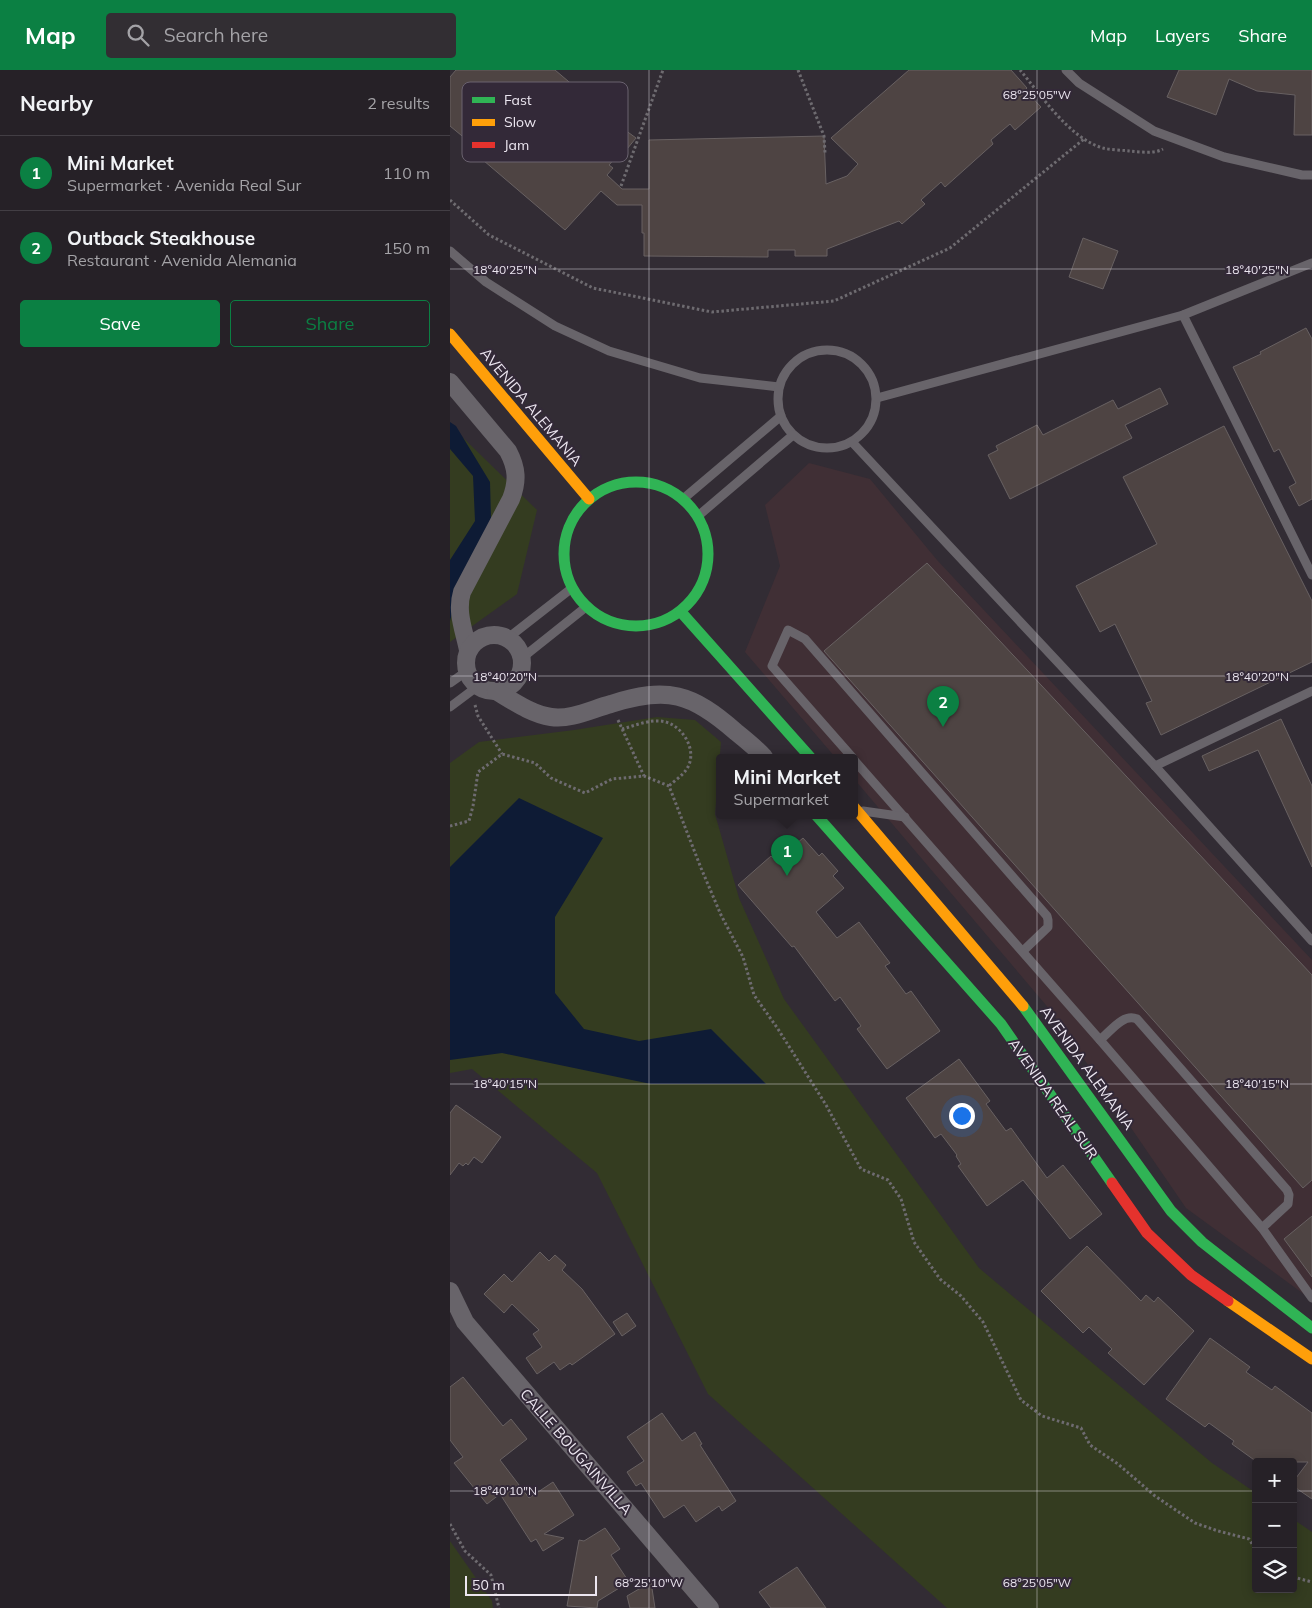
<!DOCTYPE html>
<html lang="en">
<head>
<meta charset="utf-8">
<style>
  :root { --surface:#262127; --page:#322e33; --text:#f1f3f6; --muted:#a4a3a7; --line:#423e44; --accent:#0b8043 }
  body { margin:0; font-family:Mulish,sans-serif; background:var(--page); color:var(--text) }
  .controls { position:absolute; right:15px; bottom:15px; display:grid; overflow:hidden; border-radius:5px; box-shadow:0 2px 12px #0003 }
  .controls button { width:45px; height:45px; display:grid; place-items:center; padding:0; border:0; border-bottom:1px solid var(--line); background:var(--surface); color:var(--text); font:25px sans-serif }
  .scale { position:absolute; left:15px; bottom:12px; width:132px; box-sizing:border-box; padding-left:5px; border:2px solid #ece6f0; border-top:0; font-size:14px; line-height:18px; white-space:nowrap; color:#ece6f0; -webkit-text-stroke:4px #332938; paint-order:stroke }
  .you { position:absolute; left:511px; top:1045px; width:18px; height:18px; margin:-12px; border:4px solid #fff; border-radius:50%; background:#1a73e8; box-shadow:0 0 0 8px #1a73e833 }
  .badge { display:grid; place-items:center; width:32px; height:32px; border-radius:50%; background:var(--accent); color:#fff; font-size:16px; font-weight:700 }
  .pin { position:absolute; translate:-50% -41px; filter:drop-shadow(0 1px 2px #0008) }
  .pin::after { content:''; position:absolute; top:26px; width:18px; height:15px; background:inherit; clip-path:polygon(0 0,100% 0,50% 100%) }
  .popup { position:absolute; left:266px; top:684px; width:142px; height:65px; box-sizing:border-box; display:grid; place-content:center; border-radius:5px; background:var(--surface); filter:drop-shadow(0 1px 4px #0005); font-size:16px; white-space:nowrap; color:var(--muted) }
  .popup b { font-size:19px; color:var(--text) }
  .popup::after { content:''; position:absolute; left:50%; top:100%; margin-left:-10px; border:10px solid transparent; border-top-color:var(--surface) }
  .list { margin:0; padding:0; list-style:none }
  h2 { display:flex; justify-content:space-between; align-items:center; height:65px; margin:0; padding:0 20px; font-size:21px }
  h2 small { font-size:16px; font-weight:400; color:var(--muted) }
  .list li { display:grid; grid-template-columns:32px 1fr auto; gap:15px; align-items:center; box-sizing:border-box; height:75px; padding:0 20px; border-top:1px solid var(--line) }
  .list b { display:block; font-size:19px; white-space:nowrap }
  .list p { margin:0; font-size:16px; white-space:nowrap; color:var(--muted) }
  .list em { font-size:16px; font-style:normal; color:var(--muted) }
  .actions { display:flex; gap:10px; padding:15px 20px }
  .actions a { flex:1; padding:11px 0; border:1px solid var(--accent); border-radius:5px; text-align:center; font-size:18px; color:var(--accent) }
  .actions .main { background:var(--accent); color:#fff }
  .icon { flex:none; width:28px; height:28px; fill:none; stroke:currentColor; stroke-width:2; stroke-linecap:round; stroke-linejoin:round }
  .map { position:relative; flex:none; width:862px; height:1538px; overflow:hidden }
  header { display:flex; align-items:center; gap:30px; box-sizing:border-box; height:70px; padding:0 25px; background:var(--accent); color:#fff }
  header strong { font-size:24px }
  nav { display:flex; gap:28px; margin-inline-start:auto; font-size:18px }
  .search { width:350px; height:45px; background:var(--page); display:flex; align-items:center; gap:12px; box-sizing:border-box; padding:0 18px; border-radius:5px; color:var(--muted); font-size:19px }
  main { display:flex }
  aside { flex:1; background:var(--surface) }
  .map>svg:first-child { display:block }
  .commercial { fill:#402f35 }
  .green { fill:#343c20 }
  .water { fill:#0e1b35 }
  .building { fill:#4e4443; stroke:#686162 }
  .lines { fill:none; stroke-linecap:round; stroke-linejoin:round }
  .path { stroke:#6e6b70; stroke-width:3; stroke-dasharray:2.5 2.5; stroke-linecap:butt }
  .lane { stroke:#68646a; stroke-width:9 }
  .street { stroke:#68646a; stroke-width:18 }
  .fast { stroke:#30b455; stroke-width:11 }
  .slow { stroke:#ff9f0a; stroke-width:11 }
  .jam { stroke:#e5322d; stroke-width:11 }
  .ticks { fill:none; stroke:#ece6f0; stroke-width:1; stroke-opacity:0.45 }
  .labels { text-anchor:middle; stroke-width:4; stroke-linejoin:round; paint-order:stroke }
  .street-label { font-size:15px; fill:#ece6f0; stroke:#332938 }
  .key { fill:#332938; stroke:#6a626f; stroke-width:1 }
  .key-label { font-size:14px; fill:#ece6f0 }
  .ticks-label { font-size:12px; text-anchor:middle; fill:#ece6f0; stroke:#332938; stroke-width:4; stroke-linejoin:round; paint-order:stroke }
</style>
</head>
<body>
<header>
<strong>Map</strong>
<div class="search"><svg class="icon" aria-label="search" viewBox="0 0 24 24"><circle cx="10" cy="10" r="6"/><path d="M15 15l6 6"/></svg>Search here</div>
<nav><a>Map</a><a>Layers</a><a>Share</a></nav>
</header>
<main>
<aside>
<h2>Nearby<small>2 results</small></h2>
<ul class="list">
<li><span class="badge">1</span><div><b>Mini Market</b><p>Supermarket · Avenida Real Sur</p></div><em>110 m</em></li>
<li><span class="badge">2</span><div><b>Outback Steakhouse</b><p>Restaurant · Avenida Alemania</p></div><em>150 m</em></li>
</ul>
<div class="actions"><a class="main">Save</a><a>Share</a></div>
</aside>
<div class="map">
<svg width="862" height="1538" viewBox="0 0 862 1538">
  <rect width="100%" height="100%" fill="#322c34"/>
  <polygon class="commercial" points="359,393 420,409 487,490 862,890 862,1230 736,1138 601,941 405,710 404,687 385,687 295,582 330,496 315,435"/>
  <g class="green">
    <polygon points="0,355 87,440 67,524 0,572"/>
    <polygon points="207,647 245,650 271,672 265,744 289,828 334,929 529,1198 762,1393 806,1423 806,1519 843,1519 843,1449 862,1462 862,1538 497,1538 258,1324 147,1103 22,999 0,1003 0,693 29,672 124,660"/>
    <polygon points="0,1471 42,1531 43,1538 0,1538"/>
  </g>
  <g class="water">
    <polygon points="0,352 6,356 40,412 41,448 23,499 6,528 0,551 0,490 25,451 23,406 0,379"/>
    <polygon points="69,728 153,768 105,847 105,923 134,959 189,971 261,959 316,1014 201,1014 52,983 0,990 0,797"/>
  </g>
  <g class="building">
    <polygon points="6,0 105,0 145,34 141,39 159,54 164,52 186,68 177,79 174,78 159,95 163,98 157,105 172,119 199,119 199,70 374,66 376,114 397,106 408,94 381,68 459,0 561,0 577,18 575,20 591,37 565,60 560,54 541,70 543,74 495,117 491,112 471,130 475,134 452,154 449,151 377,179 377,186 345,186 345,180 318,180 318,187 194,186 194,163 192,163 192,135 167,135 151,121 115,160 20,79 23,75 0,56 0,7"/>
    <polygon points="729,0 862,0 862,65 844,65 845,25 807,21 779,9 766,45 717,27"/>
    <polygon points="633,168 668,181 653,219 619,207"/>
    <polygon points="856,258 862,269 862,429 849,436 839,417 846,413 829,379 824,382 783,297 811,284 810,282"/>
    <polygon points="710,318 718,334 675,355 682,368 560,429 538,385 548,380 546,376 587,355 593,365 663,330 668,339"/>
    <polygon points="774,356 862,531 862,592 711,665 696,633 702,631 665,554 650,562 626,516 707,474 673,407"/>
    <polygon points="477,493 862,905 862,1110 853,1118 374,581"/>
    <polygon points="831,649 862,716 862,797 808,680 759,701 752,686"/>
    <polygon points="353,768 369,786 372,783 388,801 383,806 394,818 366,842 387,868 409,852 440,893 435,896 456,924 461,921 490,961 437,999 407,959 411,956 390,927 385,931 344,876 342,877 288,815 321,786 326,791"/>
    <polygon points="509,989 540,1031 536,1034 556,1061 561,1058 597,1108 613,1095 652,1144 620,1169 573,1110 537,1136 508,1096 511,1094 506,1086 507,1085 491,1064 485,1068 456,1028"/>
    <polygon points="6,1035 51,1067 32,1093 24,1087 18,1095 16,1093 13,1096 9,1093 0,1105 0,1043"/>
    <polygon points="862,1146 862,1207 834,1169"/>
    <polygon points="637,1176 691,1231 696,1225 704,1232 708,1227 744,1261 694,1315 658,1283 662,1279 639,1257 633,1263 591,1221"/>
    <polygon points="90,1182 99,1191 105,1185 116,1195 112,1200 132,1219 165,1264 122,1295 120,1293 110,1300 104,1292 87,1304 76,1288 92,1277 83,1264 89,1260 62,1234 54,1243 34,1224 54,1204 62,1212"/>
    <polygon points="177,1243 186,1256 172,1266 163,1252"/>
    <polygon points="760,1268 800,1297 796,1302 822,1320 825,1316 862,1343 862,1429 843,1416 843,1412 858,1392 807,1392 782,1374 784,1371 759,1353 755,1357 716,1329"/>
    <polygon points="13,1307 53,1356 61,1349 77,1369 50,1390 79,1428 103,1412 124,1445 94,1464 114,1468 93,1481 86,1469 81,1472 50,1424 37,1434 4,1393 13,1387 0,1370 0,1317"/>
    <polygon points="212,1343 232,1371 245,1362 252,1374 250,1375 286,1431 272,1441 269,1436 246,1452 234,1435 214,1448 191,1413 186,1416 177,1402 194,1391 177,1367"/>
    <polygon points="155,1458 170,1479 161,1485 179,1512 148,1531 147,1538 117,1536 129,1470 134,1471"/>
    <polygon points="347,1497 376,1538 321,1538 309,1522"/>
    <polygon points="201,1512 205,1538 180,1538 177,1526"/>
  </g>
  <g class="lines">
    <g class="path">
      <polyline points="348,0 374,66 375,83"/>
      <path d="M570,0C591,25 620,69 653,78C661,80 671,80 679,81C690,82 704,84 713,79"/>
      <polyline points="171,116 213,0"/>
      <polyline points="0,130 39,165 143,218 262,242 384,231 500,178 634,69"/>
      <polyline points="25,635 28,646 52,684"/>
      <polyline points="168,650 194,706"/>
      <path d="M172,659C184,656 197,650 210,651C231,652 250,681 236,700C232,706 224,711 219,716"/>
      <polyline points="0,756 19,751 23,736 28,702 52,684 85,693 101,708 135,723 162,709 194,706 219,716 251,798 271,845 293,887 304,925 328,959 376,1035 411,1099 438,1110 451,1129 464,1172 490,1209 511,1226 533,1252 571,1330 592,1346 631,1358 640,1375 668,1394 705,1426 745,1453 768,1461 799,1469 806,1480"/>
      <polyline points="0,1454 15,1481 41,1505 49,1538"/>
      <polyline points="843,1507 862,1512"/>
    </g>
    <g class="lane">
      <polyline points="616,0 629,13 704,61 774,87 852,105 862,105"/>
      <polyline points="0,181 36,212 105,256 159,281 250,308 329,317"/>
      <polyline points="733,245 862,505"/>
      <circle cx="377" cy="329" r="49"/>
      <polyline points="427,328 733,245 862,193"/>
      <polyline points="402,372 705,696 862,871"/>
      <polyline points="233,429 331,346"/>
      <polyline points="248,446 343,365"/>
      <polyline points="58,568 122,518"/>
      <polyline points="72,588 136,537"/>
      <polyline points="0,613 17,601"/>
      <polyline points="0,637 28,616"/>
      <polyline points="402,687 322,596 338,560 355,569 597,846 598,850 598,857 573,881"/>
      <polyline points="404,690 650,970 812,1158 862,1228"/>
      <polyline points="705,696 862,621"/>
      <polyline points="413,741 455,747"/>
      <path d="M650,970C661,961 673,943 687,949L837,1120L839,1125L838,1134L812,1158"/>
    </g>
    <g class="street">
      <path d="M0,312L58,381C67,398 68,411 61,429L12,522C6,542 14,560 18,580"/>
      <circle cx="44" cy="593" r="28"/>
      <path d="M46,621C63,631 81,644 101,647C121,650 142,639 161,634C217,616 242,623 286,662C296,670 306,678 314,687"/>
      <polyline points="0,1221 15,1252 260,1538"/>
    </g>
    <g class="fast">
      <circle cx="186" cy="484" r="72"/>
      <polyline points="231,542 360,687"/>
      <polyline points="366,745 551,954 662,1113"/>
      <polyline points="573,936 721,1141 752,1172 862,1258"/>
    </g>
    <g class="slow">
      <polyline points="0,264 139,429"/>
      <polyline points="404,737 573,936"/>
      <polyline points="778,1231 862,1289"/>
    </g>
    <polyline class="jam" points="662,1113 697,1163 741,1205 778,1231"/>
  </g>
  <path class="ticks" d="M199,0V1538M587,0V1538M0,199H862M0,606H862M0,1014H862M0,1421H806M843,1421H862"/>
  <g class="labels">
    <g class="street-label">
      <text transform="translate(81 337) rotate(50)" y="5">AVENIDA ALEMANIA</text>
      <text transform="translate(637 998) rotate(54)" y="5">AVENIDA ALEMANIA</text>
      <text transform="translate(603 1029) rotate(55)" y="5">AVENIDA REAL SUR</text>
      <text transform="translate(126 1382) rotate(49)" y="5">CALLE BOUGAINVILLA</text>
    </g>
  </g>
  <rect x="12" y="12" width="166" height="80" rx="8" class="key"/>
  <rect x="22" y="27" width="23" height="6" fill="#30b455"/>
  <rect x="22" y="49" width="23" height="7" fill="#ff9f0a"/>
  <rect x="22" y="72" width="23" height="6" fill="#e5322d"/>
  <g class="key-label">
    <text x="54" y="35">Fast</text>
    <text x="54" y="57">Slow</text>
    <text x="54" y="80">Jam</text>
  </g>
  <g class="ticks-label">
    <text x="587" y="29">68°25'05"W</text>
    <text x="55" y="204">18°40'25"N</text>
    <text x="807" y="204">18°40'25"N</text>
    <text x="55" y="611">18°40'20"N</text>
    <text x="807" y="611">18°40'20"N</text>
    <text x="55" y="1018">18°40'15"N</text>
    <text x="807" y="1018">18°40'15"N</text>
    <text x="55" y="1425">18°40'10"N</text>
    <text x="199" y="1517">68°25'10"W</text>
    <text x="587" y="1517">68°25'05"W</text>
  </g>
</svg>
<div class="controls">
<button>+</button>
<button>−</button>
<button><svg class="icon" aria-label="layers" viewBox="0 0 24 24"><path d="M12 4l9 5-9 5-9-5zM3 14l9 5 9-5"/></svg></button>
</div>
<div class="scale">50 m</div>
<div class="you"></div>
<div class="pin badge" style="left:337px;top:806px">1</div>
<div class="popup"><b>Mini Market</b>Supermarket</div>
<div class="pin badge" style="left:493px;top:657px">2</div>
</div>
</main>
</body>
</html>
